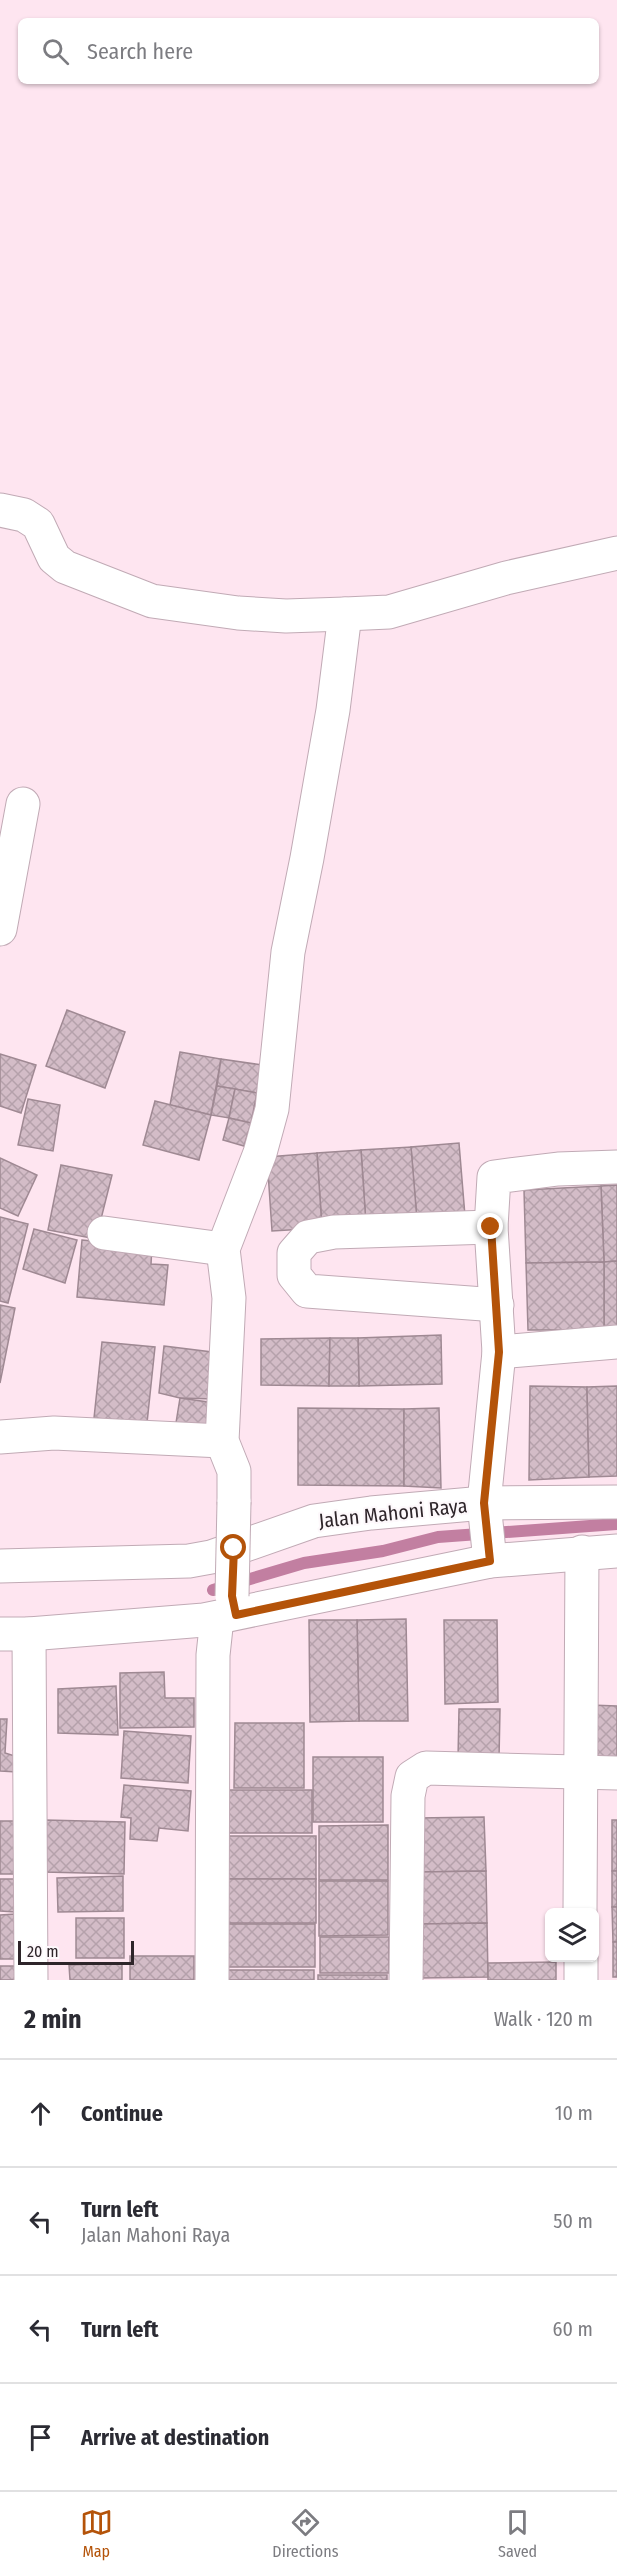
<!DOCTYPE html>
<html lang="en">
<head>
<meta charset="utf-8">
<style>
  :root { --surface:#fff; --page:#f7f7f7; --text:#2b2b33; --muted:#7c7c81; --line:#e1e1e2; --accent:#b45309 }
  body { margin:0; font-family:"Fira Sans Condensed",sans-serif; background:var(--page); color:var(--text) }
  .controls { position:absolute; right:18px; bottom:18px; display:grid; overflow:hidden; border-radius:9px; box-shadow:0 2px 4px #0004 }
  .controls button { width:54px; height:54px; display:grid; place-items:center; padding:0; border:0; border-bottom:2px solid var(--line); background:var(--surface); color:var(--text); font:30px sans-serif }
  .scale { position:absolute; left:18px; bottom:15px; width:116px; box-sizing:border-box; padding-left:6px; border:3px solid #2e252a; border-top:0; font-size:16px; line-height:21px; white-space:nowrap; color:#2e252a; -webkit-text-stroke:4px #fdf8fb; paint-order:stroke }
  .stop { position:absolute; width:18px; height:18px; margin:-14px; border:4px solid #b45309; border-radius:50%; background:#fff }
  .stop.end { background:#b45309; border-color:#fff; box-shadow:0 2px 6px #0008 }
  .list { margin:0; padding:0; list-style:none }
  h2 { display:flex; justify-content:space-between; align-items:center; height:78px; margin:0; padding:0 24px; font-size:26px }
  h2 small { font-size:20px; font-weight:400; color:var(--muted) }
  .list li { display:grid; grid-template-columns:39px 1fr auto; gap:18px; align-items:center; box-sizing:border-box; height:108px; padding:0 24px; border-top:2px solid var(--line) }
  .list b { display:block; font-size:22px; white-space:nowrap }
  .list p { margin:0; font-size:20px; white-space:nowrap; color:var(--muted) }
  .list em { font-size:20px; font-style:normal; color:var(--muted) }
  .icon { flex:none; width:33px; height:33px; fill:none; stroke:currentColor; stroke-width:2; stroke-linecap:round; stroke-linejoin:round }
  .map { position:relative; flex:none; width:617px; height:1980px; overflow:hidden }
  .search { position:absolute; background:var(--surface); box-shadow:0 2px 4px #0004; left:18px; right:18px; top:18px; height:66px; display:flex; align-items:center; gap:15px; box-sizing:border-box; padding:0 21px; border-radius:9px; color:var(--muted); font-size:22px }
  .sheet { height:510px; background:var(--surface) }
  nav { display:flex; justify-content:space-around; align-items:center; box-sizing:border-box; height:84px; border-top:2px solid var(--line); background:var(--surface); font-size:16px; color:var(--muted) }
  nav a { display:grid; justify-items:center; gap:3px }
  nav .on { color:var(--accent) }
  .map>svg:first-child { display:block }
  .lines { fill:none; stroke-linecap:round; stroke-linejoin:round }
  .stream { stroke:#c27fa1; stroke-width:12 }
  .building { fill:url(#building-cross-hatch); stroke:#9f8993; stroke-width:1.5 }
  .minor-casing { stroke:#c1aab5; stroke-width:35 }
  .minor { stroke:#fff; stroke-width:33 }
  .minor-bridge-casing { stroke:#c1aab5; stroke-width:35; stroke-linecap:butt }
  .minor-bridge { stroke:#fff; stroke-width:33 }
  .route { stroke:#b45309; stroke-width:8 }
  .labels { text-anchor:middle; stroke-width:4.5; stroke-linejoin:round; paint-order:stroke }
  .street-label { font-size:20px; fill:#2e252a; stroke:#fdf8fb }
</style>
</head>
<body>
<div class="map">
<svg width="617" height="1980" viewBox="0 0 617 1980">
  <defs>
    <pattern id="building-cross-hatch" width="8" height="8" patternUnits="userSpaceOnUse" patternTransform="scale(1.5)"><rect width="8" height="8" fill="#d3bcc7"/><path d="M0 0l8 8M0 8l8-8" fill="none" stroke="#b5a1ab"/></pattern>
  </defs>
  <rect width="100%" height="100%" fill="#fee5f0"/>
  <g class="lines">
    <polyline class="stream" points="213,1590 304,1563 383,1551 438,1537 617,1524"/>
  </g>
  <g class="building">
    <polygon points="67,1010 125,1032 105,1088 46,1066"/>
    <polygon points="180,1052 221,1059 211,1115 170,1105"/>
    <polygon points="0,1054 36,1065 21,1113 0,1106"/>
    <polygon points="221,1059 262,1065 257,1093 217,1086"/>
    <polygon points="217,1086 235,1089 229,1118 211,1115"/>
    <polygon points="235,1089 257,1093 251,1123 229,1118"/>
    <polygon points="28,1099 60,1105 53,1151 18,1145"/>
    <polygon points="155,1101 211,1115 199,1160 143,1145"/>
    <polygon points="229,1118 251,1123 244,1146 223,1140"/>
    <polygon points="459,1143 465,1216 417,1220 411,1147"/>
    <polygon points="411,1147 417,1220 366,1224 361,1150"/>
    <polygon points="361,1150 366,1224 322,1228 317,1153"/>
    <polygon points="317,1153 322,1228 272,1231 267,1157"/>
    <polygon points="0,1158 37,1175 18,1216 0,1208"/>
    <polygon points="61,1165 112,1175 96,1239 48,1230"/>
    <polygon points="617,1185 617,1261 604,1262 601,1186"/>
    <polygon points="601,1186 604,1262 526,1263 524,1190"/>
    <polygon points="0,1217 28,1224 8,1303 0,1301"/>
    <polygon points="34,1229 77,1240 65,1283 23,1269"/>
    <polygon points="82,1240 152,1247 151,1264 168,1265 164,1305 77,1297"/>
    <polygon points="617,1261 617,1330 604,1330 604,1262"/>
    <polygon points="604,1262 604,1330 528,1330 526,1263"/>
    <polygon points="0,1305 15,1308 0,1383"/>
    <polygon points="441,1335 442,1384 359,1386 358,1338"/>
    <polygon points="330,1338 329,1386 261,1385 261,1339"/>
    <polygon points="330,1338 358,1338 359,1386 329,1386"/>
    <polygon points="102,1342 155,1347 147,1423 94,1418"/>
    <polygon points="164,1346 220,1353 214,1399 180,1398 159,1393"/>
    <polygon points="530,1386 587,1387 589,1477 529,1480"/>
    <polygon points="617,1386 617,1476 589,1477 587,1387"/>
    <polygon points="180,1398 215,1403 211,1434 175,1429"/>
    <polygon points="298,1408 404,1409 404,1486 298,1485"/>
    <polygon points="439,1408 441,1488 404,1486 404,1409"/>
    <polygon points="406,1619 408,1721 359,1721 357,1620"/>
    <polygon points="309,1620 357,1620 359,1721 310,1722"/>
    <polygon points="444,1620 497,1620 498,1702 445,1704"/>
    <polygon points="164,1672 165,1698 194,1698 194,1727 120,1728 120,1673"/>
    <polygon points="116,1686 118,1735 58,1733 58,1689"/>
    <polygon points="590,1705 617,1706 617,1768 588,1768"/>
    <polygon points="459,1709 500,1709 499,1759 458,1758"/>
    <polygon points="0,1719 7,1719 5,1753 18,1757 17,1772 0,1771"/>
    <polygon points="235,1723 304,1723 304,1788 234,1788"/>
    <polygon points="124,1731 191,1736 188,1783 121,1778"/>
    <rect x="313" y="1757" width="70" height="65"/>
    <polygon points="124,1785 191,1791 188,1831 159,1828 157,1841 130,1839 131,1818 121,1817"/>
    <rect x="221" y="1790" width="91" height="43"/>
    <polygon points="484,1817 486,1871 418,1872 417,1818"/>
    <polygon points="45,1820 125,1822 124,1874 44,1872"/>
    <rect x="612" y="1820" width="5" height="51"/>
    <polygon points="0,1821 16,1821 17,1874 0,1874"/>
    <polygon points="388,1825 388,1880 319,1880 319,1826"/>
    <rect x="222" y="1836" width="94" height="43"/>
    <polygon points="486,1871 487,1923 419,1924 418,1872"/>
    <rect x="612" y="1871" width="5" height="36"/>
    <polygon points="123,1876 123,1911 58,1912 57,1878"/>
    <polygon points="0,1879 16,1879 15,1912 0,1911"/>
    <rect x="222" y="1879" width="94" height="44"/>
    <polygon points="319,1881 388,1881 388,1935 319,1936"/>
    <polygon points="612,1907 617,1907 617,1942 613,1942"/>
    <polygon points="15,1914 16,1959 0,1959 0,1915"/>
    <rect x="76" y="1918" width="48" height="40"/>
    <polygon points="487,1923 488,1977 420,1978 419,1924"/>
    <rect x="221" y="1924" width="94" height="43"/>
    <rect x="320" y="1937" width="69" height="36"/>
    <rect x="613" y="1942" width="4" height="35"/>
    <rect x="130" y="1956" width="64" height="24"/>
    <polygon points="556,1962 556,1980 488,1980 488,1963"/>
    <polygon points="122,1963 122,1980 70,1980 69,1965"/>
    <rect x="0" y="1966" width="17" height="14"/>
    <rect x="221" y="1970" width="93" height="10"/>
    <rect x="318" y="1975" width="69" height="5"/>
  </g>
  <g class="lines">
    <defs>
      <g id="minor">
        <polyline points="0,510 24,515 38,524 54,558 65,567 152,601 238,613 286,616 345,614 389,612 506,578 617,553"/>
        <polyline points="0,929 23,804"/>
        <polyline points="491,1227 334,1232 308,1237 294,1253 294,1275 307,1291 497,1305"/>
        <polyline points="104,1233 223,1249"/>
        <polyline points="499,1352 617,1342"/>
        <polyline points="0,1437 54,1433 222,1441"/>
        <polyline points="234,1502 234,1471 222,1441 229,1298 223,1249 260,1153 272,1109 288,952 307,858 333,710 345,614"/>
        <polyline points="490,1561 484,1503 499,1352 491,1227 494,1177 558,1169 617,1167"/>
        <polyline points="0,1566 189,1561 211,1557 314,1521 371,1513 484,1503 617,1502"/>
        <polyline points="0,1634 29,1634 204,1620 490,1561 617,1551"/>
        <polyline points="29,1634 31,1980"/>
        <polyline points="580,1912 582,1552"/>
        <polyline points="581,1958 581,1980"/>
        <polyline points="212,1980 213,1655 217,1618"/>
        <polyline points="406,1980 408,1796 412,1777 426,1768 617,1773"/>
      </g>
    </defs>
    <use href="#minor" class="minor-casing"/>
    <use href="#minor" class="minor"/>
    <defs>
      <polyline id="minor-bridge" points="232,1596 234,1502"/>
    </defs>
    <use href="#minor-bridge" class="minor-bridge-casing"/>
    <use href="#minor-bridge" class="minor-bridge"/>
  </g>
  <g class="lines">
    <polyline class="route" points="234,1548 232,1596 236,1615 490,1561 484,1503 499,1352 491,1227"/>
  </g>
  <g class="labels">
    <g class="street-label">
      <text transform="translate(393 1513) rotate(-6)" y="7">Jalan Mahoni Raya</text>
    </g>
  </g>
</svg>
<div class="controls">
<button><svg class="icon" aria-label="layers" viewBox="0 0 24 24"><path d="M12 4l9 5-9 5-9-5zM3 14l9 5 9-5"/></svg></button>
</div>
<div class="scale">20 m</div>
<div class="stop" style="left:234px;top:1548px"></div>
<div class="stop end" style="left:491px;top:1227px"></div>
<div class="search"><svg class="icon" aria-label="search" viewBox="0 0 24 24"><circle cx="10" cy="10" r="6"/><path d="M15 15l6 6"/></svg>Search here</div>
</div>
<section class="sheet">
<h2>2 min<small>Walk · 120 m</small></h2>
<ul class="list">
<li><svg class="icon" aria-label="ahead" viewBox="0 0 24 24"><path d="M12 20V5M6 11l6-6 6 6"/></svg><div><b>Continue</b></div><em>10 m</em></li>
<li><svg class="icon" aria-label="left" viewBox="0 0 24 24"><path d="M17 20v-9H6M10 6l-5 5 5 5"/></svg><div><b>Turn left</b><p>Jalan Mahoni Raya</p></div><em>50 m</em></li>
<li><svg class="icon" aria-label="left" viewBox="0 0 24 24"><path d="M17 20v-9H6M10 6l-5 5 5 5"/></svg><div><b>Turn left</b></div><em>60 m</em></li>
<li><svg class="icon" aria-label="arrive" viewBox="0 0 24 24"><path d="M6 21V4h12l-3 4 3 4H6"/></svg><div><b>Arrive at destination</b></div></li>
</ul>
</section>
<nav>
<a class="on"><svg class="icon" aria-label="map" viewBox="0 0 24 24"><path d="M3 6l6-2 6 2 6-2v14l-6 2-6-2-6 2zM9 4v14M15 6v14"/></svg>Map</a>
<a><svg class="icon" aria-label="directions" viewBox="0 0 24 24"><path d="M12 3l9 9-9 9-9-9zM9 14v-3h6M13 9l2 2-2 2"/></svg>Directions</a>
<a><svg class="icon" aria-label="saved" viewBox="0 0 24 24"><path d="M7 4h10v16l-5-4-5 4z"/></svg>Saved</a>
</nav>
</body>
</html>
